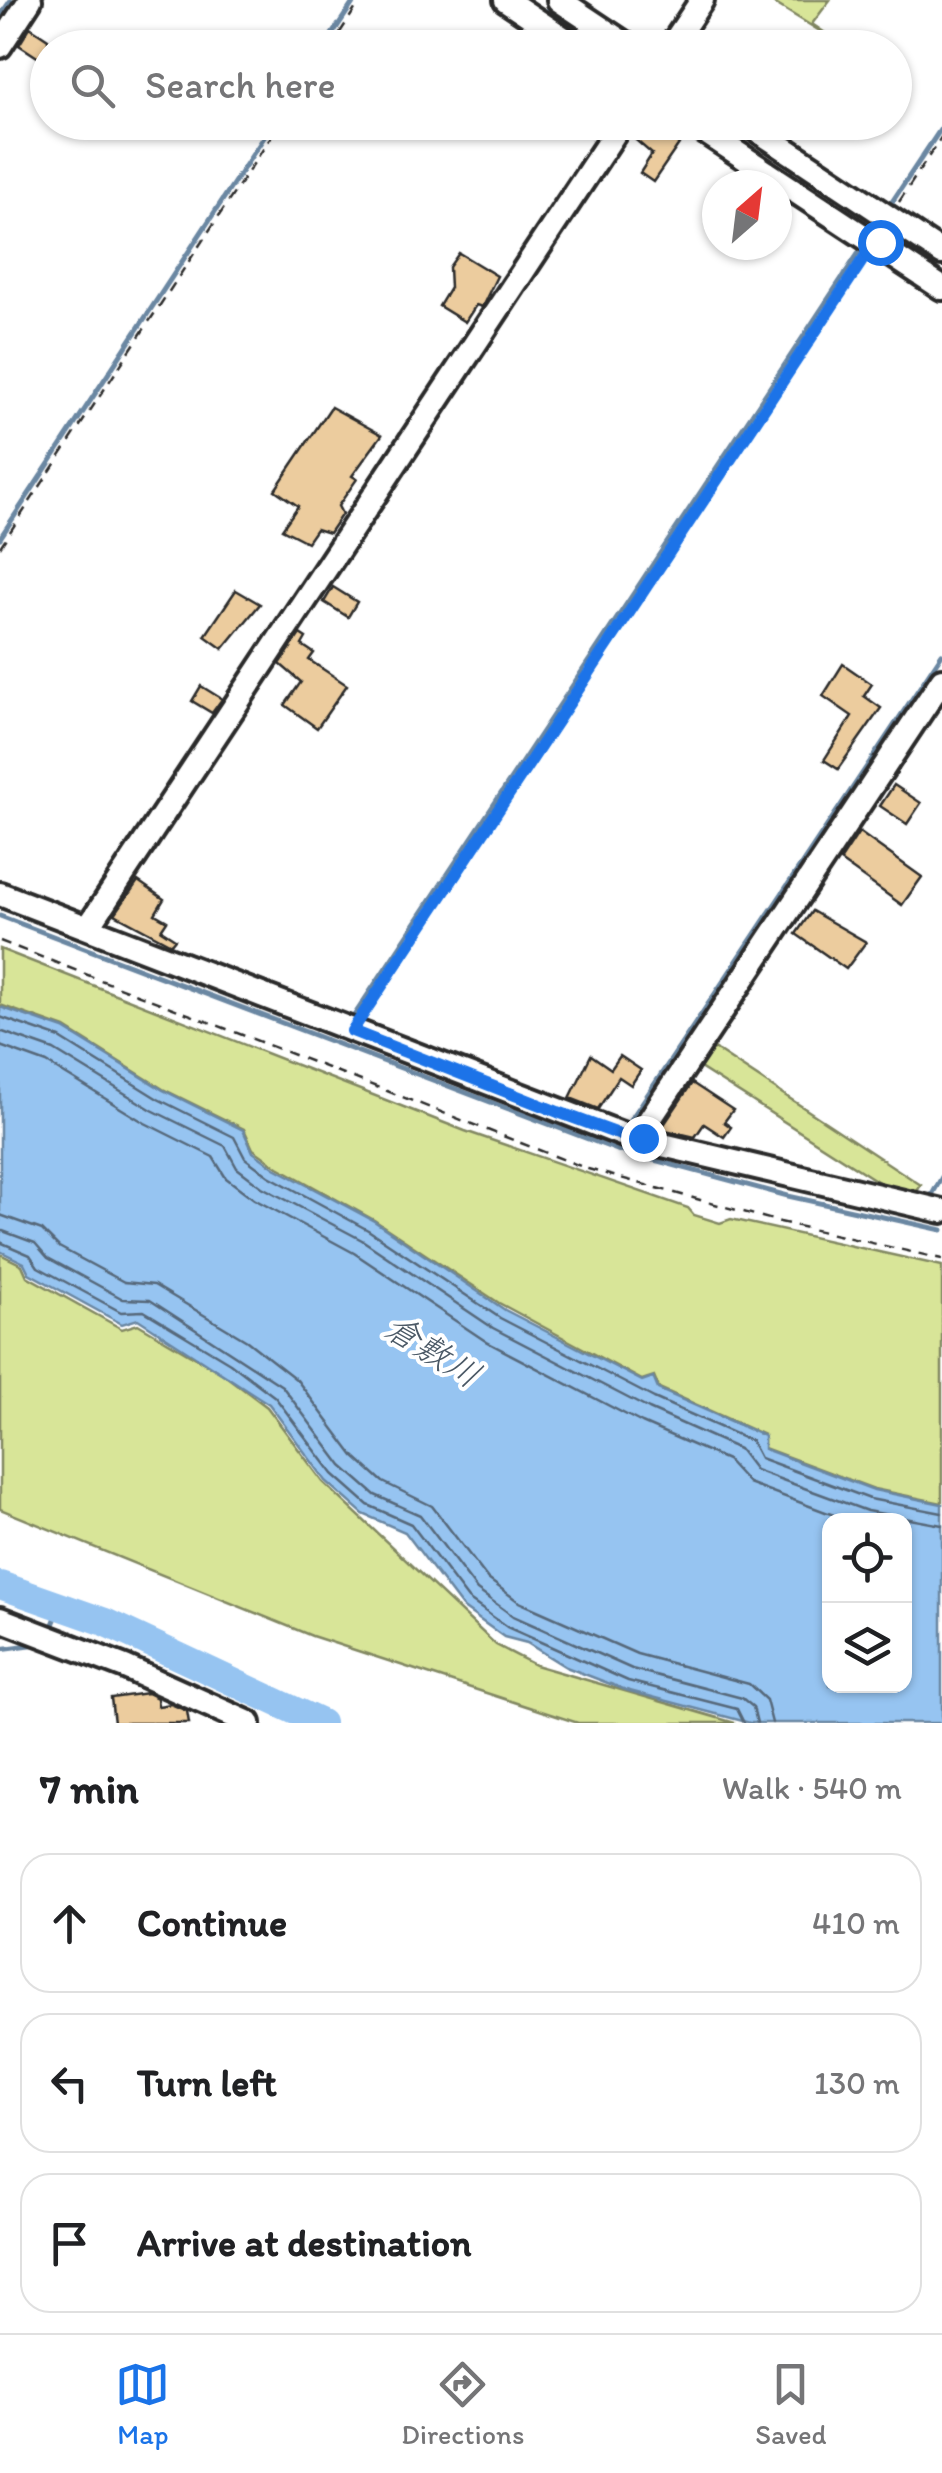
<!DOCTYPE html>
<html lang="en">
<head>
<meta charset="utf-8">
<style>
  :root { --surface:#fff; --page:#f6f6f6; --text:#202124; --muted:#757577; --line:#e0e0e0; --accent:#1a73e8 }
  body { margin:0; font-family:Itim,"Klee One",sans-serif; background:var(--page); color:var(--text) }
  .controls { position:absolute; right:30px; bottom:30px; display:grid; overflow:hidden; border-radius:20px; box-shadow:0 2px 8px #0004 }
  .controls button { width:90px; height:90px; display:grid; place-items:center; padding:0; border:0; border-bottom:2px solid var(--line); background:var(--surface); color:var(--text); font:50px sans-serif }
  .compass { position:absolute; left:702px; top:170px; width:90px; height:90px; border-radius:50%; background:var(--surface); box-shadow:0 2px 8px #0004; rotate:28deg }
  .stop { position:absolute; width:30px; height:30px; margin:-22px; border:8px solid #1a73e8; border-radius:50%; background:#fff }
  .stop.end { background:#1a73e8; border-color:#fff; box-shadow:0 2px 10px #0008 }
  .list { margin:0; padding:0; list-style:none }
  h2 { display:flex; justify-content:space-between; align-items:center; height:130px; margin:0; padding:0 40px; font-size:42px }
  h2 small { font-size:32px; font-weight:400; color:var(--muted) }
  .list li { display:grid; grid-template-columns:65px 1fr auto; gap:30px; align-items:center; box-sizing:border-box; height:140px; margin:0 20px 20px; padding:0 20px; border:2px solid var(--line); border-radius:30px }
  .list b { display:block; font-size:38px; white-space:nowrap }
  .list em { font-size:32px; font-style:normal; color:var(--muted) }
  .icon { flex:none; width:55px; height:55px; fill:none; stroke:currentColor; stroke-width:2; stroke-linecap:round; stroke-linejoin:round }
  .map { position:relative; flex:none; width:942px; height:1723px; overflow:hidden }
  .search { position:absolute; background:var(--surface); box-shadow:0 2px 8px #0004; left:30px; right:30px; top:30px; height:110px; display:flex; align-items:center; gap:25px; box-sizing:border-box; padding:0 35px; border-radius:55px; color:var(--muted); font-size:38px }
  .sheet { height:610px; background:var(--surface) }
  nav { display:flex; justify-content:space-around; align-items:center; box-sizing:border-box; height:140px; border-top:2px solid var(--line); background:var(--surface); font-size:28px; color:var(--muted) }
  nav a { display:grid; justify-items:center; gap:5px }
  nav .on { color:var(--accent) }
  .map>svg:first-child { display:block }
  .green { fill:#d8e598; stroke:#828862; stroke-width:2.5 }
  .water { fill:#96c4f1; stroke:#6b87a2; stroke-width:2.5; fill-rule:evenodd }
  .lines { fill:none; stroke-linecap:round; stroke-linejoin:round }
  .shore { stroke:#56687a; stroke-width:2.5 }
  .stream { stroke:#6b87a2; stroke-width:5 }
  .river { stroke:#96c4f1; stroke-width:28 }
  .building { fill:#eccc9e; stroke:#2b2b2b; stroke-width:2.5 }
  .minor-casing { stroke:#2b2b2b; stroke-width:30 }
  .path { stroke:#2b2b2b; stroke-width:2.5; stroke-dasharray:10 8; stroke-linecap:butt }
  .minor { stroke:#fff; stroke-width:22 }
  .route { stroke:#1a73e8; stroke-width:12 }
  .labels { text-anchor:middle; stroke-width:8; stroke-linejoin:round; paint-order:stroke }
  .water-label { font-size:35px; font-style:italic; fill:#4b5966; stroke:#fff }
</style>
</head>
<body>
<div class="map">
<svg width="942" height="1723" viewBox="0 0 942 1723">
  <rect width="100%" height="100%" fill="#fff"/>
  <filter id="ink" filterUnits="userSpaceOnUse"><feTurbulence type="fractalNoise" baseFrequency=".01" numOctaves="2"/><feDisplacementMap in="SourceGraphic" scale="20" xChannelSelector="R" yChannelSelector="G"/><feConvolveMatrix kernelMatrix="1 2 1 2 8 2 1 2 1" color-interpolation-filters="sRGB"/></filter>
  <g filter="url(#ink)">
    <g class="green">
      <polygon points="769,0 830,0 812,24 846,47"/>
      <polygon points="0,949 465,1131 688,1208 694,1215 720,1223 731,1219 942,1266 942,1503 874,1489 764,1448 764,1435 659,1388 654,1376 642,1380 499,1303 374,1220 278,1167 253,1149 244,1129 163,1089 65,1028 0,1005"/>
      <polygon points="710,1046 921,1185 910,1202 697,1066"/>
      <polygon points="0,1254 22,1265 27,1276 122,1329 138,1324 223,1374 267,1407 323,1482 496,1645 535,1665 735,1723 578,1723 312,1636 0,1509"/>
    </g>
    <path class="water" d="M0,1007L64,1029L163,1090L243,1130L253,1152L275,1168L374,1221L505,1310L642,1381L653,1377L658,1389L764,1436V1449L874,1490L942,1504V1723H750L626,1690L566,1667L527,1643L504,1637L462,1607L405,1532L363,1514L326,1481L269,1404L138,1319L122,1324L29,1273L24,1263L0,1251ZM830,1520H904V1686H830Z"/>
    <g class="lines">
      <g class="shore">
        <polyline points="0,1017 60,1038 158,1099 234,1137 245,1158 269,1176 368,1230 500,1318 654,1398 751,1441 760,1458 870,1499 942,1513"/>
        <polyline points="0,1031 54,1050 152,1110 225,1146 237,1168 262,1187 362,1240 493,1328 649,1409 739,1449 755,1470 867,1511 942,1525"/>
        <polyline points="0,1046 47,1063 145,1123 213,1157 226,1178 254,1199 354,1253 487,1342 642,1423 727,1460 748,1483 847,1520"/>
        <polyline points="0,1215 42,1230 59,1247 124,1282 154,1285 247,1341 297,1380 354,1456 383,1482 432,1506 488,1579 519,1602 637,1654 749,1684 766,1700 772,1723"/>
        <polyline points="0,1230 35,1243 48,1258 123,1299 150,1300 282,1386 342,1466 375,1495 420,1515 477,1590 513,1616 632,1669 742,1698 753,1707 757,1723"/>
        <polyline points="0,1242 30,1255 38,1267 121,1312 144,1311 230,1363 275,1397 333,1474 368,1505 411,1524 468,1599 507,1627 628,1681 737,1709 744,1723"/>
      </g>
      <g class="stream">
        <polyline points="0,16 11,0"/>
        <polyline points="323,48 355,0"/>
        <polyline points="890,205 942,127"/>
        <polyline points="0,538 274,122"/>
        <polyline points="0,916 617,1150 788,1196 942,1230"/>
        <polyline points="350,1022 864,245"/>
        <polyline points="624,1130 942,654"/>
        <polyline points="929,1200 942,1177"/>
        <polyline points="52,1627 60,1607"/>
        <polyline points="0,1649 38,1644"/>
      </g>
      <g class="river">
        <polyline points="554,20 596,48"/>
        <polyline points="0,1585 105,1622 321,1723"/>
      </g>
    </g>
    <g class="building">
      <polygon points="30,27 48,39 48,64 19,45"/>
      <polygon points="637,122 667,122 663,133 679,144 653,182 640,173 652,154 631,136"/>
      <polygon points="459,253 497,276 482,307 476,305 465,322 439,306 450,288 449,267"/>
      <polygon points="331,407 382,435 352,476 357,479 338,506 342,514 329,533 316,529 307,542 282,529 298,506 275,490"/>
      <polygon points="333,587 357,602 348,617 324,602"/>
      <polygon points="236,590 260,604 223,649 205,636"/>
      <polygon points="300,634 306,638 302,645 314,653 309,660 347,685 317,728 285,705 301,682 280,664"/>
      <polygon points="843,664 872,684 864,696 881,708 838,769 824,760 852,716 823,696"/>
      <polygon points="201,686 222,699 212,713 192,701"/>
      <polygon points="894,785 921,803 907,824 880,806"/>
      <polygon points="859,832 922,877 902,905 840,861"/>
      <polygon points="138,881 164,899 155,914 167,921 161,930 175,939 171,944 115,914"/>
      <polygon points="812,911 866,942 846,969 796,934"/>
      <polygon points="591,1055 611,1069 620,1056 641,1070 631,1085 619,1077 598,1109 570,1098"/>
      <polygon points="692,1083 733,1110 724,1122 731,1127 724,1137 704,1124 695,1137 661,1129"/>
      <polygon points="147,1693 157,1698 158,1706 171,1704 187,1711 189,1723 114,1723 111,1698"/>
    </g>
    <g class="lines">
      <defs>
        <g id="minor">
          <polyline points="506,0 578,48"/>
          <polyline points="559,0 631,48"/>
          <polyline points="0,46 30,0"/>
          <polyline points="670,48 702,0"/>
          <polyline points="690,122 942,288"/>
          <polyline points="745,122 942,253"/>
          <polyline points="0,894 629,1137 942,1211"/>
          <polyline points="89,926 622,122"/>
          <polyline points="643,1138 644,1128 942,680"/>
          <polyline points="0,1619 125,1667 249,1723"/>
        </g>
      </defs>
      <use href="#minor" class="minor-casing"/>
      <g class="path">
        <polyline points="330,48 361,0"/>
        <polyline points="899,202 942,136"/>
        <polyline points="0,547 281,122"/>
        <polyline points="0,941 588,1169 780,1222 942,1259"/>
        <polyline points="362,1012 862,261"/>
      </g>
      <use href="#minor" class="minor"/>
    </g>
  </g>
  <g class="lines" filter="url(#ink)">
    <polyline class="route" points="643,1138 629,1138 558,1112 352,1031 874,243 880,242"/>
  </g>
  <g class="labels">
    <g class="water-label">
      <text transform="translate(433 1351) rotate(32)" y="12">倉敷川</text>
    </g>
  </g>
</svg>
<div class="controls">
<button><svg class="icon" aria-label="locate" viewBox="0 0 24 24"><circle cx="12" cy="12" r="6"/><path d="M12 2v4M12 18v4M2 12h4M18 12h4"/></svg></button>
<button><svg class="icon" aria-label="layers" viewBox="0 0 24 24"><path d="M12 4l9 5-9 5-9-5zM3 14l9 5 9-5"/></svg></button>
</div>
<svg class="compass" viewBox="-18 -18 36 36"><path d="M0-13l5 13h-10z" fill="#e53935"/><path d="M0 13l5-13h-10z" fill="#757577"/></svg>
<div class="stop" style="left:880px;top:242px"></div>
<div class="stop end" style="left:643px;top:1138px"></div>
<div class="search"><svg class="icon" aria-label="search" viewBox="0 0 24 24"><circle cx="10" cy="10" r="6"/><path d="M15 15l6 6"/></svg>Search here</div>
</div>
<section class="sheet">
<h2>7 min<small>Walk · 540 m</small></h2>
<ul class="list">
<li><svg class="icon" aria-label="ahead" viewBox="0 0 24 24"><path d="M12 20V5M6 11l6-6 6 6"/></svg><div><b>Continue</b></div><em>410 m</em></li>
<li><svg class="icon" aria-label="left" viewBox="0 0 24 24"><path d="M17 20v-9H6M10 6l-5 5 5 5"/></svg><div><b>Turn left</b></div><em>130 m</em></li>
<li><svg class="icon" aria-label="arrive" viewBox="0 0 24 24"><path d="M6 21V4h12l-3 4 3 4H6"/></svg><div><b>Arrive at destination</b></div></li>
</ul>
</section>
<nav>
<a class="on"><svg class="icon" aria-label="map" viewBox="0 0 24 24"><path d="M3 6l6-2 6 2 6-2v14l-6 2-6-2-6 2zM9 4v14M15 6v14"/></svg>Map</a>
<a><svg class="icon" aria-label="directions" viewBox="0 0 24 24"><path d="M12 3l9 9-9 9-9-9zM9 14v-3h6M13 9l2 2-2 2"/></svg>Directions</a>
<a><svg class="icon" aria-label="saved" viewBox="0 0 24 24"><path d="M7 4h10v16l-5-4-5 4z"/></svg>Saved</a>
</nav>
</body>
</html>
